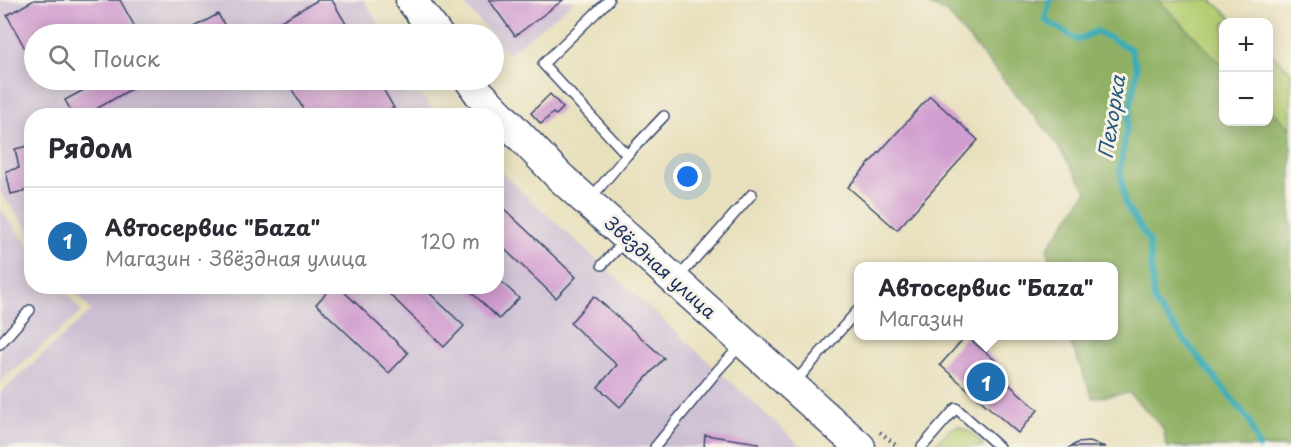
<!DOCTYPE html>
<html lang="ru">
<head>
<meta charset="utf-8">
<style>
  :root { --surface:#fff; --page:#f2f2f3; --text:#2b2b33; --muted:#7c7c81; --line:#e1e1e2; --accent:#1f6fb2 }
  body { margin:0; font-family:"Playpen Sans",sans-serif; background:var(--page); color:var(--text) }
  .controls { position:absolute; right:18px; top:18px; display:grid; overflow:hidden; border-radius:12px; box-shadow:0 3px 15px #0003 }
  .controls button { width:54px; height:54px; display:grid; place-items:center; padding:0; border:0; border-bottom:2px solid var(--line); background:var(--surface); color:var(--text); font:30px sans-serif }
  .you { position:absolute; left:688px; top:177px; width:21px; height:21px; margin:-15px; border:4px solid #fff; border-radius:50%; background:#1a73e8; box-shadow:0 0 0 9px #1a73e833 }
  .badge { display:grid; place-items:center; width:39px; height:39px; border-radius:50%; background:var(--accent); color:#fff; font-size:20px; font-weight:700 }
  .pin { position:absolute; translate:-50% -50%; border:3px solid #fff; box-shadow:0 2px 6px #0006 }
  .popup { position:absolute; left:854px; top:262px; width:264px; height:78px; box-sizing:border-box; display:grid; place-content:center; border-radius:12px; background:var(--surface); filter:drop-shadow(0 2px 4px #0005); font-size:20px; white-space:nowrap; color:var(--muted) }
  .popup b { font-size:22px; color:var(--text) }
  .popup::after { content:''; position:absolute; left:50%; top:100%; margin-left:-12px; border:12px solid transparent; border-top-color:var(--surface) }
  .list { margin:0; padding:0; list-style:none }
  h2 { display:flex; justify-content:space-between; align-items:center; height:78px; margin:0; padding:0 24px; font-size:26px }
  h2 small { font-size:20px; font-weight:400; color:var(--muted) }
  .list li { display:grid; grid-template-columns:39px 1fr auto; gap:18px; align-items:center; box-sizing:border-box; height:108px; padding:0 24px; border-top:2px solid var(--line) }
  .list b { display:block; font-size:22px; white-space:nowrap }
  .list p { margin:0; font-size:20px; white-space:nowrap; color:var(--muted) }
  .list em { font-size:20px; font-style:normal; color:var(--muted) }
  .icon { flex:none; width:33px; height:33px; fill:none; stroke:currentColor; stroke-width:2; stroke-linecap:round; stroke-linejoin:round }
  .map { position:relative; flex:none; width:1291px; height:447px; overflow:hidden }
  .search { position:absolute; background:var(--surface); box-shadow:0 3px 15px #0003; left:24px; top:24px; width:480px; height:66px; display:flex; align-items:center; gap:15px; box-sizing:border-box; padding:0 21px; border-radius:33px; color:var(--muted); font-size:22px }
  .panel { position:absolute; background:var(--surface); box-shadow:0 3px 15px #0003; left:24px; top:108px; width:480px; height:186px; border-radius:24px }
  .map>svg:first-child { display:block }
  .industrial { fill:#ccbed3 }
  .green { fill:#b5ce73; stroke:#687e68; stroke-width:1.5 }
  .forest { fill:#90b165; stroke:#567062; stroke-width:1.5 }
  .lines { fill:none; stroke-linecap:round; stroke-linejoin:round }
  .stream { stroke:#3bacb5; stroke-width:6 }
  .building { fill:#d19dd0 }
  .service-casing { stroke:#3a4a6c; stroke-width:12 }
  .primary-casing { stroke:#3a4a6c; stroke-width:33 }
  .path { stroke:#3a4a6c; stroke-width:4; stroke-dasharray:1.5 4.5; stroke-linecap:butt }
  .service { stroke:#fff; stroke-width:9 }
  .primary { stroke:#fff; stroke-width:30 }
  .labels { text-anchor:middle; stroke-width:6; stroke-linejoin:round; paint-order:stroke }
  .street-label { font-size:18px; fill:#1b2f5e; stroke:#f7f3e8 }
  .water-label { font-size:20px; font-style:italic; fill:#265b7c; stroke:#f7f3e8 }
</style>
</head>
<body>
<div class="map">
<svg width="1291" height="447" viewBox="0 0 1291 447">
  <rect width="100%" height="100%" fill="#f7f3e8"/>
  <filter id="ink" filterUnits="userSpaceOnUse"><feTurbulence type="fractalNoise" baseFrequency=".0167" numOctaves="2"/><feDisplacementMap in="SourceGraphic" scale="12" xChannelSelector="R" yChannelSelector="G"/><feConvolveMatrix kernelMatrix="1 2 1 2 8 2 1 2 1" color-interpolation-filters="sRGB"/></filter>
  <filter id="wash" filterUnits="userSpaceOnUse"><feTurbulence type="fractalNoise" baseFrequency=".008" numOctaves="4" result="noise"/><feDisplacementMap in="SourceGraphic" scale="24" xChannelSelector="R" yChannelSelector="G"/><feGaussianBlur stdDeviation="1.35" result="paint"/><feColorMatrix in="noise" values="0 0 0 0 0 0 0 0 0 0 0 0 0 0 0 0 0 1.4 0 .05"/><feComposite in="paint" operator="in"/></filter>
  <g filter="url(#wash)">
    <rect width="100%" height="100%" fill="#e8e0bc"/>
    <g class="industrial">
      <polygon points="0,0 364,0 385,34 34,34 34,80 413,80 430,108 438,115 32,116 31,233 0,192"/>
      <polygon points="460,0 575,0 508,54 494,37 494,34 491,34"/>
      <polygon points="497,169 802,447 0,447 0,393 91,311 72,287 496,286"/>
      <polygon points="0,209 31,248 32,286 62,287 82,312 0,382"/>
    </g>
    <g class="green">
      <polygon points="1158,0 1211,0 1236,22 1224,22 1223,66"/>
      <polygon points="1268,52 1291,71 1291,129 1269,108"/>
      <path d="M957,426C967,429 979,437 983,447H933L949,430Z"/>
    </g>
    <polygon class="forest" points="920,0 1158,0 1223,66 1224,122 1268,122 1269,108 1291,129 1291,447 1167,447 1163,428 1129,393 1093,398 1068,336 1114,336 1114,266 1051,266 1047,249 1087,191 1049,133 947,13"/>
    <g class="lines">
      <polyline class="stream" points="1050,0 1045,20 1078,40 1096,31 1131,49 1137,69 1120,168 1125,204 1149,241 1154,302 1249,420 1259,447"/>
    </g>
    <g id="blocks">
      <g class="building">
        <polygon points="34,0 120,0 137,31 131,34 34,34 34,65 7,15"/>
        <polygon points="318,0 332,0 352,34 262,34 261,32"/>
        <polygon points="489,0 563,0 515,36"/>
        <polygon points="218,14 229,33 227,34 182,34"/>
        <polygon points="102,80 147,80 84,116 74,116 65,100"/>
        <polygon points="287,80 378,80 394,108 363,116 307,116"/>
        <polygon points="550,94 563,108 556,115 553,113 541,124 531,113"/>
        <polygon points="930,96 978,140 897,230 848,187"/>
        <polygon points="32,145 32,189 11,194 6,171 19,168 15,149"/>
        <polygon points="503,208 576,277 556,298 496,241 496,215"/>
        <polygon points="496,277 519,298 499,319 465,286 496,286"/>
        <polygon points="333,286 338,286 408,353 389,373 316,304"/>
        <polygon points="381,286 422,286 464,326 444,347"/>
        <polygon points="594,296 664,358 620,407 598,387 617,365 570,323"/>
        <polygon points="966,336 1001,365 995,372 1038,410 1018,433 940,365"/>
        <polygon points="705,435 759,443 758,447 704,447"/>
        <polygon points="1089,442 1106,447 1070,447 1077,443"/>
      </g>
    </g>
  </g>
  <g filter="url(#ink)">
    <use href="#blocks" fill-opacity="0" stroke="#3a4a6c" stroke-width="1.5"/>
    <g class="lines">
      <defs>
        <g id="service">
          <polyline points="627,155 664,116"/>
          <polyline points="591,198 627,155 543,64 609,0"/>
          <polyline points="602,265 625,241"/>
          <polyline points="678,278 752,194"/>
          <polyline points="0,344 30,310"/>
          <polyline points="795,382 858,310"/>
          <polyline points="655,447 718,370 742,344"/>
          <polyline points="922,447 956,408 999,447"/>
        </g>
        <g id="primary">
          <polyline points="411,0 437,34"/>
          <polyline points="470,80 479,93 560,177 860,447"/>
        </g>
      </defs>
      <use href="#service" class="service-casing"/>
      <use href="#primary" class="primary-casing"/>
      <g class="path">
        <polyline points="440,80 447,88"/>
        <polyline points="880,432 898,447"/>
      </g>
      <use href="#service" class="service"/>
      <use href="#primary" class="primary"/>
    </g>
  </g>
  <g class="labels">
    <g class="street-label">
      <text transform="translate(660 268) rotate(42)" y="6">Звёздная улица</text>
    </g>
    <g class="water-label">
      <text transform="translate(1112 117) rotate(-81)" y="7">Пехорка</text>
    </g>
  </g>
</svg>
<div class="controls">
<button>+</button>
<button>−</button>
</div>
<div class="you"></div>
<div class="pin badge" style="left:986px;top:382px">1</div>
<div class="popup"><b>Автосервис &quot;Баzа&quot;</b>Магазин</div>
<div class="search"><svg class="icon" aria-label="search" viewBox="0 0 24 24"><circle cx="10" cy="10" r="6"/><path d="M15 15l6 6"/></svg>Поиск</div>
<section class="panel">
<h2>Рядом<small></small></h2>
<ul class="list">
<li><span class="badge">1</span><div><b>Автосервис &quot;Баzа&quot;</b><p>Магазин · Звёздная улица</p></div><em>120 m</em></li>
</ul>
</section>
</div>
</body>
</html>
